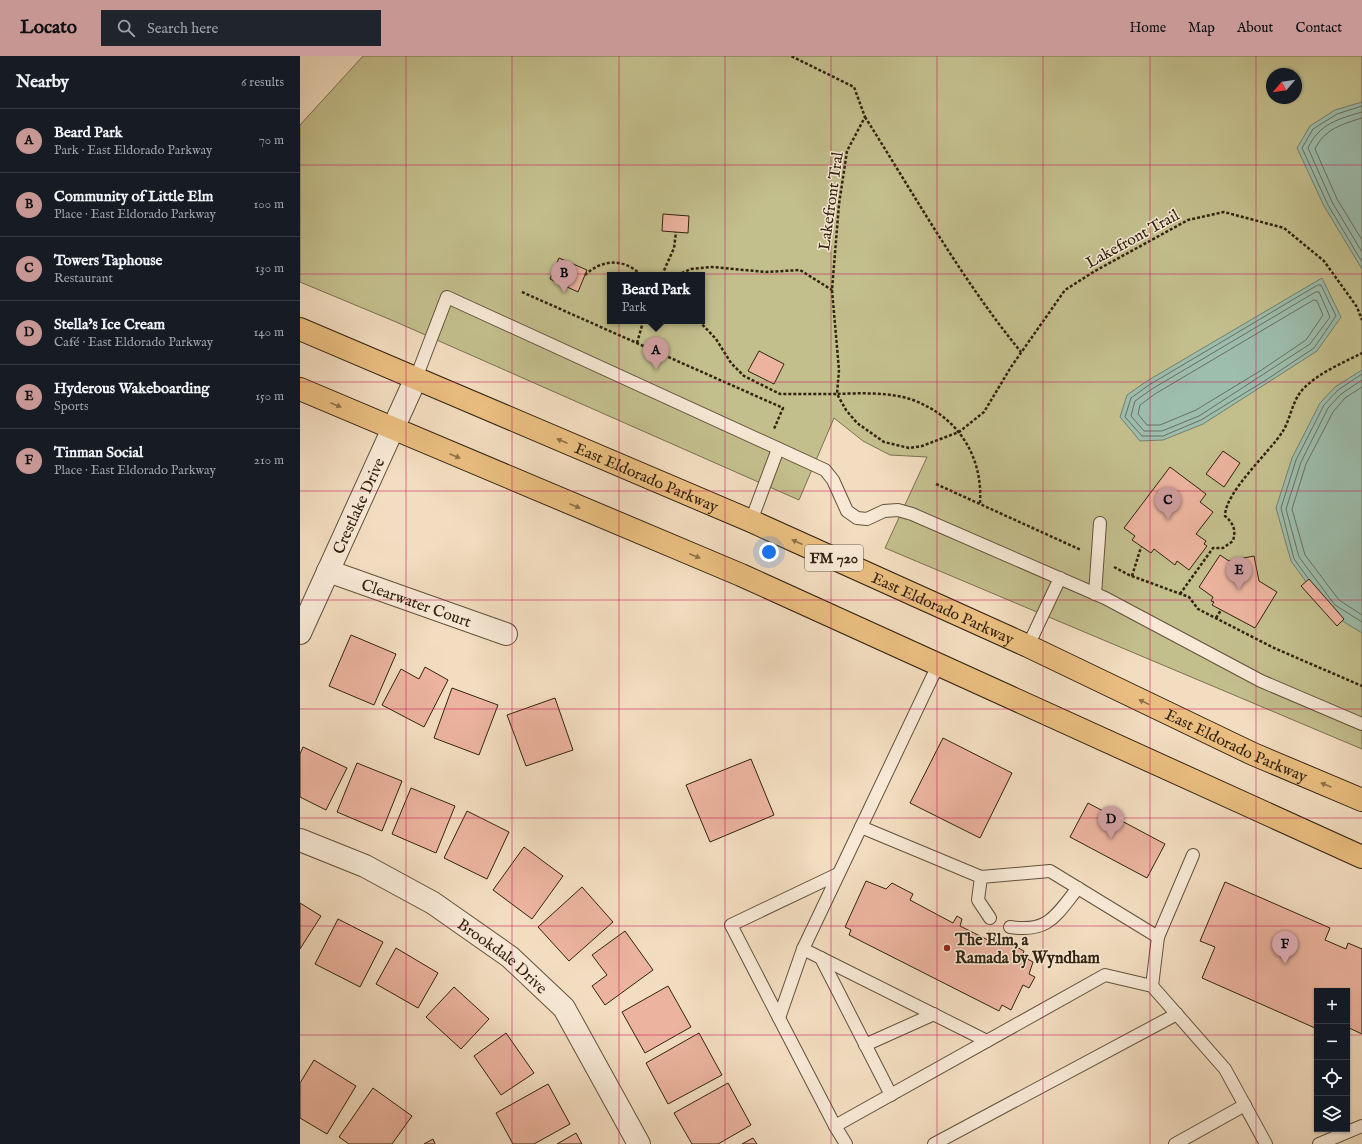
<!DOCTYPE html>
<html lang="en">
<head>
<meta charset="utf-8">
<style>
  :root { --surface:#171b24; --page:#20242c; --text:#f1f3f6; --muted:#9ea1a6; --line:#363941; --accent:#c59692 }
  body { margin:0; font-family:"IM FELL English",serif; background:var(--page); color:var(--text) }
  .controls { position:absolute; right:12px; bottom:12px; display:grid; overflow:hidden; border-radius:0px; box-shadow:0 1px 3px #0004 }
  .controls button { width:36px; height:36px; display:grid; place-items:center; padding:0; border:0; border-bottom:1px solid var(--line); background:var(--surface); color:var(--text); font:20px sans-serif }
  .compass { position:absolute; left:966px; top:12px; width:36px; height:36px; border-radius:50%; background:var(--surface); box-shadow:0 1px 3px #0004; rotate:241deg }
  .you { position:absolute; left:469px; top:496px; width:14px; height:14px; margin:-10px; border:3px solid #fff; border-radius:50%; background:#1a73e8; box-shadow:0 0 0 6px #1a73e833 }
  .badge { display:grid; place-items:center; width:26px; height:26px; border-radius:50%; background:var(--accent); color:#111; font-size:13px; font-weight:700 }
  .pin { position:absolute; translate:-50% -33px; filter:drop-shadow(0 1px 2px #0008) }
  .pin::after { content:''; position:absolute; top:21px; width:14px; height:12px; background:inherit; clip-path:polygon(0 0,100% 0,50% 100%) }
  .popup { position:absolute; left:307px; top:216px; width:98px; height:52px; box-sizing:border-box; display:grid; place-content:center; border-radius:0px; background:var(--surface); filter:drop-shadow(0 1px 3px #0005); font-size:13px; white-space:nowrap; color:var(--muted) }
  .popup b { font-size:15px; color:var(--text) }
  .popup::after { content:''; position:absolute; left:50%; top:100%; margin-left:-8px; border:8px solid transparent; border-top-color:var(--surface) }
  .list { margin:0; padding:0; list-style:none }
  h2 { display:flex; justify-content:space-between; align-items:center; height:52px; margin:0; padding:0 16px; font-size:17px }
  h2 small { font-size:13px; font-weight:400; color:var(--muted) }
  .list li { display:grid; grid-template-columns:26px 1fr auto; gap:12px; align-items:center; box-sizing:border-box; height:64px; padding:0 16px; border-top:1px solid var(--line) }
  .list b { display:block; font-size:15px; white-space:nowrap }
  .list p { margin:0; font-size:13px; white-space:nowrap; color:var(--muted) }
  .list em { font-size:13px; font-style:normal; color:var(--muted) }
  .icon { flex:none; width:22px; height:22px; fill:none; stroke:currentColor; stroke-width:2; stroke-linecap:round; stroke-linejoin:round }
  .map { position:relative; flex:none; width:1062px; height:1088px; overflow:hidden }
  header { display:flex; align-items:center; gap:24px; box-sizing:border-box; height:56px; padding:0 20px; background:var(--accent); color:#111 }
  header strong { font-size:19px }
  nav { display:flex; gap:22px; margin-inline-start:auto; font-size:14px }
  .search { width:280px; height:36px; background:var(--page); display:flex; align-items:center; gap:10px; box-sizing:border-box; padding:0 14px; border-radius:0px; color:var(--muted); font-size:15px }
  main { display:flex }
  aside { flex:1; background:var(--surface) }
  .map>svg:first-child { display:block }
  .green { fill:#c3bf8d; stroke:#7a714e; fill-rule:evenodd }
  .water { fill:#9dbdad; stroke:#727f6e }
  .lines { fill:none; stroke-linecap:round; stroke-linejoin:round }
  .shore { stroke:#68705e; stroke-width:1 }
  .building { fill:#ecb49f; stroke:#32230f }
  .service-casing { stroke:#62523b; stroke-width:14 }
  .minor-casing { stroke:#62523b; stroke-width:24 }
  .primary-casing { stroke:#32230f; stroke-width:24 }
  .path { stroke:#32230f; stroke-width:2.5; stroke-dasharray:3 2; stroke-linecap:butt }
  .service { stroke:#f7e9d6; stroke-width:12 }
  .minor { stroke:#f7e9d6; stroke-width:22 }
  .primary { stroke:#eabe80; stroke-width:22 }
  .oneway { fill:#8e7048 }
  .grid { fill:none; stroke:#c2185b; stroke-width:1; stroke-opacity:0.55 }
  .poi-dot { fill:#8f2418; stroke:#f7e9d6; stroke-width:1.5 }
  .labels { text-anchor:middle; stroke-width:3; stroke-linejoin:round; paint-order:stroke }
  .shield { fill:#f7e9d6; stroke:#6d5e4b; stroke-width:1 }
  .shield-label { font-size:15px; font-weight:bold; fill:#32230f }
  .street-label { font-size:16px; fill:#32230f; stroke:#f7e9d6 }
  .poi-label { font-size:16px; font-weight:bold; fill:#32230f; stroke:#f7e9d6; text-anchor:start }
</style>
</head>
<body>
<header>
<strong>Locato</strong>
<div class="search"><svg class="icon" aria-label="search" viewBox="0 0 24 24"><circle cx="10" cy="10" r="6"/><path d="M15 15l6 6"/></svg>Search here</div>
<nav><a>Home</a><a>Map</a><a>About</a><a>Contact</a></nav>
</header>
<main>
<aside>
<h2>Nearby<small>6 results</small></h2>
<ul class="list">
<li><span class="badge">A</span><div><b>Beard Park</b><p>Park · East Eldorado Parkway</p></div><em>70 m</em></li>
<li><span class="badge">B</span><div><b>Community of Little Elm</b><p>Place · East Eldorado Parkway</p></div><em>100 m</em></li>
<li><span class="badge">C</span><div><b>Towers Taphouse</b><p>Restaurant</p></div><em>130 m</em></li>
<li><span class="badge">D</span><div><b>Stella's Ice Cream</b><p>Café · East Eldorado Parkway</p></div><em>140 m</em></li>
<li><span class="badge">E</span><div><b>Hyderous Wakeboarding</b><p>Sports</p></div><em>150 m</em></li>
<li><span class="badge">F</span><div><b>Tinman Social</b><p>Place · East Eldorado Parkway</p></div><em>210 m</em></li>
</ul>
</aside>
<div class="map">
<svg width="1062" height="1088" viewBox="0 0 1062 1088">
  <rect width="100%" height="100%" fill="#f3ddc0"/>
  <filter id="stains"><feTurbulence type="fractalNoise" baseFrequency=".005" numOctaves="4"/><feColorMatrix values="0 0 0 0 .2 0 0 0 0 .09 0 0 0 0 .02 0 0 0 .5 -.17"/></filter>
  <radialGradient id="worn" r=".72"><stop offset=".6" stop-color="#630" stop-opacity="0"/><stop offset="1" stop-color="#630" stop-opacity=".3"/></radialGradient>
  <path class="green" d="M63,0H1062V693L585,492L627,401L590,399L563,385L534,362L499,444L96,266L0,226V69ZM972,18H996V42H972ZM310,219H402V265H310Z"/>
  <g class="water">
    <polygon points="1062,46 1062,213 1024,150 997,92 1010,70 1035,54"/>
    <polygon points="1022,222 1041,261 1017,295 903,368 863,384 840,385 820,361 827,339 847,325"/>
    <polygon points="1062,314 1062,577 1028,556 991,505 976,452 992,402 1020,347 1035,331"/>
  </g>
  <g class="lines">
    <g class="shore">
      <polyline points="1062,50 1037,58 1013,73 1002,92 1028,149 1062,206"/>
      <path d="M1062,56C1038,63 1019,68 1008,92L1032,146L1062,196"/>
      <path d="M1062,62C1043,68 1024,73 1015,93L1037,143L1062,184"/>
      <polygon points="1018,229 1021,229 1036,260 1014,292 966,324 901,364 863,380 842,380 825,361 831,342 849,329"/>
      <polygon points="1016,236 1019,236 1030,261 1010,288 899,360 862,375 844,375 831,360 835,345 852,333"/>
      <polygon points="1014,244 1017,245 1023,259 1006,284 960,315 896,354 860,369 847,369 838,358 840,349 855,338"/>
      <polyline points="1062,324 1041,338 1028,352 1001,406 986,453 999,501 1035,549 1062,566"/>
      <polyline points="1062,331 1045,342 1033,356 1006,408 992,453 1005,499 1039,544 1062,559"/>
      <polyline points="1008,522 994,503 981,452 996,404 1024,349 1038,334 1062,318"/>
    </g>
  </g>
  <g class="building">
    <polygon points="363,158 389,160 388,177 362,175"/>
    <polygon points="259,202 287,214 278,236 250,223"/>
    <polygon points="459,295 484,308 474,328 448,315"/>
    <polygon points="923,395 940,407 924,431 906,418"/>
    <polygon points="870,411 906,438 900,446 913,456 896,478 906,485 904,488 907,490 889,514 877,505 875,509 854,493 851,497 832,484 835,480 824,472"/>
    <polygon points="920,499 929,505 954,500 959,525 977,536 955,572 912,549 914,546 911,545 913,541 899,531"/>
    <polygon points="1009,523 1044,563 1037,570 1001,530"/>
    <polygon points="51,579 96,598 74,649 29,630"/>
    <polygon points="125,611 148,624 124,671 82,649 101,613 119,623"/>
    <polygon points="152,632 198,649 179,699 134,682"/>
    <polygon points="255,642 273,694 226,710 207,659"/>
    <polygon points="643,682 712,717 680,782 610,747"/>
    <polygon points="3,691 47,712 26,754 0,741 0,698"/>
    <polygon points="451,703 474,759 410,786 386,729"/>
    <polygon points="57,707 102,725 82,775 37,756"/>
    <polygon points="111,732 155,750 136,797 92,778"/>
    <polygon points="788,747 865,788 847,822 770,781"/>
    <polygon points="167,755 209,776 187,823 144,802"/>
    <polygon points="224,791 263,820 232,863 193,834"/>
    <polygon points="566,825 586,833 592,827 613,838 610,844 653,867 657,860 662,863 660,870 700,890 703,884 724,895 722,900 733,906 729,918 735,921 729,932 723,929 711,954 702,949 699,955 549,879 551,874 545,871"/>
    <polygon points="925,826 1030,872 1025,884 1046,893 1048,887 1062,893 1062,978 1047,971 1047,935 1017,935 1017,967 1015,972 902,922 915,891 900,885"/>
    <polygon points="282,831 313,866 269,905 238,871"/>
    <polygon points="0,847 21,860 0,893"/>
    <polygon points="38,863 83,886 60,931 15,908"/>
    <polygon points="325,875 353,914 305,949 292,930 307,919 292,899"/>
    <polygon points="96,892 138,917 118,952 76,928"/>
    <polygon points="368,930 391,971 345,997 322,956"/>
    <polygon points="154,931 189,963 161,993 126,961"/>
    <polygon points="206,977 234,1017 201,1039 174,1000"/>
    <polygon points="399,977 422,1019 368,1048 346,1007"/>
    <polygon points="14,1004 56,1030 27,1078 0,1062 0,1027"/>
    <polygon points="428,1027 451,1069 418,1088 392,1088 374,1057"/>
    <polygon points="248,1028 270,1068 234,1088 213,1088 196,1057"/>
    <polygon points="73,1032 112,1060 92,1088 49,1088 39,1081"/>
    <polygon points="276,1077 282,1088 257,1088"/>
    <polygon points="453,1082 457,1088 442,1088"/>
    <polygon points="133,1083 135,1088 124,1088"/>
  </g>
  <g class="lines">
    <defs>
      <g id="service">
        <polyline points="116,322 147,241 525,414 533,424 547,455 557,462 567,463 584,455 598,454 612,458 805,542 961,625 1062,668"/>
        <polyline points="451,465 478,393"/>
        <polyline points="795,538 800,467"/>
        <polyline points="728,590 760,522"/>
        <polyline points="561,771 681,821 750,815 858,881 852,930"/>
        <polyline points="681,821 678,844 690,862"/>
        <path d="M710,871C749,877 756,859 778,832"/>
        <polyline points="858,881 893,799"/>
        <polyline points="503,893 687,985"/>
        <polyline points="521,902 591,1039"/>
        <polyline points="479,962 431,869 538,818"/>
        <polyline points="565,989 634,958"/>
        <polyline points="535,1070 479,962 503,893 638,609"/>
        <polyline points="546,1088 535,1070 805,919 852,930 925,1013 966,1088"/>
        <polyline points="634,1088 877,958"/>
        <polyline points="875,1088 945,1049"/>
        <polyline points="1019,1088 1062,1070"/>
      </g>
      <g id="minor">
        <path id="s1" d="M28,515L206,578"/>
        <path id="s2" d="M0,577L116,322"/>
        <path id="s3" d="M0,784L65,810L133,847L210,901L264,952L339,1088"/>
      </g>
      <g id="primary">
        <path id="s4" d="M0,273L451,465L728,590L953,698L1062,744"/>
        <polyline points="0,333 441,519 1062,801"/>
      </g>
    </defs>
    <use href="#service" class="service-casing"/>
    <use href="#minor" class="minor-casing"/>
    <use href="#primary" class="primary-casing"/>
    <g class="path">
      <path d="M565,61C615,140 662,224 721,296"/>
      <path d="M285,219C302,203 324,202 341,219"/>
      <polyline points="362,219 374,192 376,176"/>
      <polyline points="377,219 391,213 412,211 466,216 500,214 532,234"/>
      <polyline points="222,236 483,352 474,373"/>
      <polyline points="399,265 416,283 431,307 444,320 480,338 537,338 539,314 532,234 539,148 547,95 565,61 554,31 491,0"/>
      <polyline points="337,287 343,266 345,265"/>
      <polyline points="636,428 781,494"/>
      <path d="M680,447C683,400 658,361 613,344C591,336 560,337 537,338L546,354L557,367L584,386L609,392L622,390L659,376L684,356L711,311L765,234L795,215L888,164L924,156L984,172L1024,205L1057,251L1062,264"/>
      <polyline points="814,511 829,519 889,541 898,553 974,592 1062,630"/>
      <polyline points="832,520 841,491"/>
      <path d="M880,538L913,492H923L933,485C936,474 934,468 925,460C925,436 969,397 983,375C991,362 992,344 1004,332C1020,316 1043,307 1062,297"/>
      <polyline points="916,562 921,554"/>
    </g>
    <use href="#service" class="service"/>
    <use href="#minor" class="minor"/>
    <use href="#primary" class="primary"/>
  </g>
  <defs><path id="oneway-solid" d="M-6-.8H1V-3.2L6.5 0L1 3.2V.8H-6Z"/></defs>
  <g class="oneway">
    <use href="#oneway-solid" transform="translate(36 349) rotate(23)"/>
    <use href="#oneway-solid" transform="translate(262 385) rotate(-157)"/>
    <use href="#oneway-solid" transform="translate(155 400) rotate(23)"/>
    <use href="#oneway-solid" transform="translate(275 450) rotate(23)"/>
    <use href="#oneway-solid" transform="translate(497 486) rotate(-156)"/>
    <use href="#oneway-solid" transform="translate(395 500) rotate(23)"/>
    <use href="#oneway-solid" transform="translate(844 646) rotate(-154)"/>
    <use href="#oneway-solid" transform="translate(1026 729) rotate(-157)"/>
  </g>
  <path class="grid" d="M106,0V1088M212,0V1088M319,0V1088M425,0V1088M531,0V1088M637,0V1088M743,0V1088M850,0V1088M956,0V1088M0,109H1062M0,218H1062M0,326H1062M0,435H1062M0,544H1062M0,653H1062M0,762H1062M0,870H1062M0,979H1017M1047,979H1062"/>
  <circle class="poi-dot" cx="647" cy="892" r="4"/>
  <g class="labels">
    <rect class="shield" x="505" y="489" width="58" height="26" rx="3"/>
    <g class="shield-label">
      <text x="534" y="507">FM 720</text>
    </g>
    <g class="street-label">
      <text transform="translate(530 145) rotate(-82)" y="6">Lakefront Tral</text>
      <text transform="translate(832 182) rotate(-29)" y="6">Lakefront Trail</text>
      <text dy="6" stroke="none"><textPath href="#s4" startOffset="377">East Eldorado Parkway</textPath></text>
      <text dy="6" stroke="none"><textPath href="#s2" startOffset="140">Crestlake Drive</textPath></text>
      <text dy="6" stroke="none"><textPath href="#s1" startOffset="94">Clearwater Court</textPath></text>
      <text dy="6" stroke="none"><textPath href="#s4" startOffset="701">East Eldorado Parkway</textPath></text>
      <text dy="6" stroke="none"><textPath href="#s4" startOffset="1025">East Eldorado Parkway</textPath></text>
      <text dy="6" stroke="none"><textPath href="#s3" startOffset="235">Brookdale Drive</textPath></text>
    </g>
    <g class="poi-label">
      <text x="655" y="889">The Elm, a<tspan x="655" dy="18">Ramada by Wyndham</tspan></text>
    </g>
  </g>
  <rect width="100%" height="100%" filter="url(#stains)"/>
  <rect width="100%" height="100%" fill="url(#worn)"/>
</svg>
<div class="controls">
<button>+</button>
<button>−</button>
<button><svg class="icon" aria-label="locate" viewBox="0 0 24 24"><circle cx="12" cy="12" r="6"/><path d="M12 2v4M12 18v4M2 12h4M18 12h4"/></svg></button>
<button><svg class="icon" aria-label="layers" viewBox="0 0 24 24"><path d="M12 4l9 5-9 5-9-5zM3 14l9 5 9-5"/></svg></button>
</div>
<svg class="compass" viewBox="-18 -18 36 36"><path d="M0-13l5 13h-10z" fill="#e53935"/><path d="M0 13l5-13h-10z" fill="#9ea1a6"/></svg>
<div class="you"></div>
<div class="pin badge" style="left:356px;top:314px">A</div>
<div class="popup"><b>Beard Park</b>Park</div>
<div class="pin badge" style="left:264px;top:237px">B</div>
<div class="pin badge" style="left:868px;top:464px">C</div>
<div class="pin badge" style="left:811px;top:783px">D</div>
<div class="pin badge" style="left:939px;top:534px">E</div>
<div class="pin badge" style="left:985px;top:908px">F</div>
</div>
</main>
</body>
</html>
